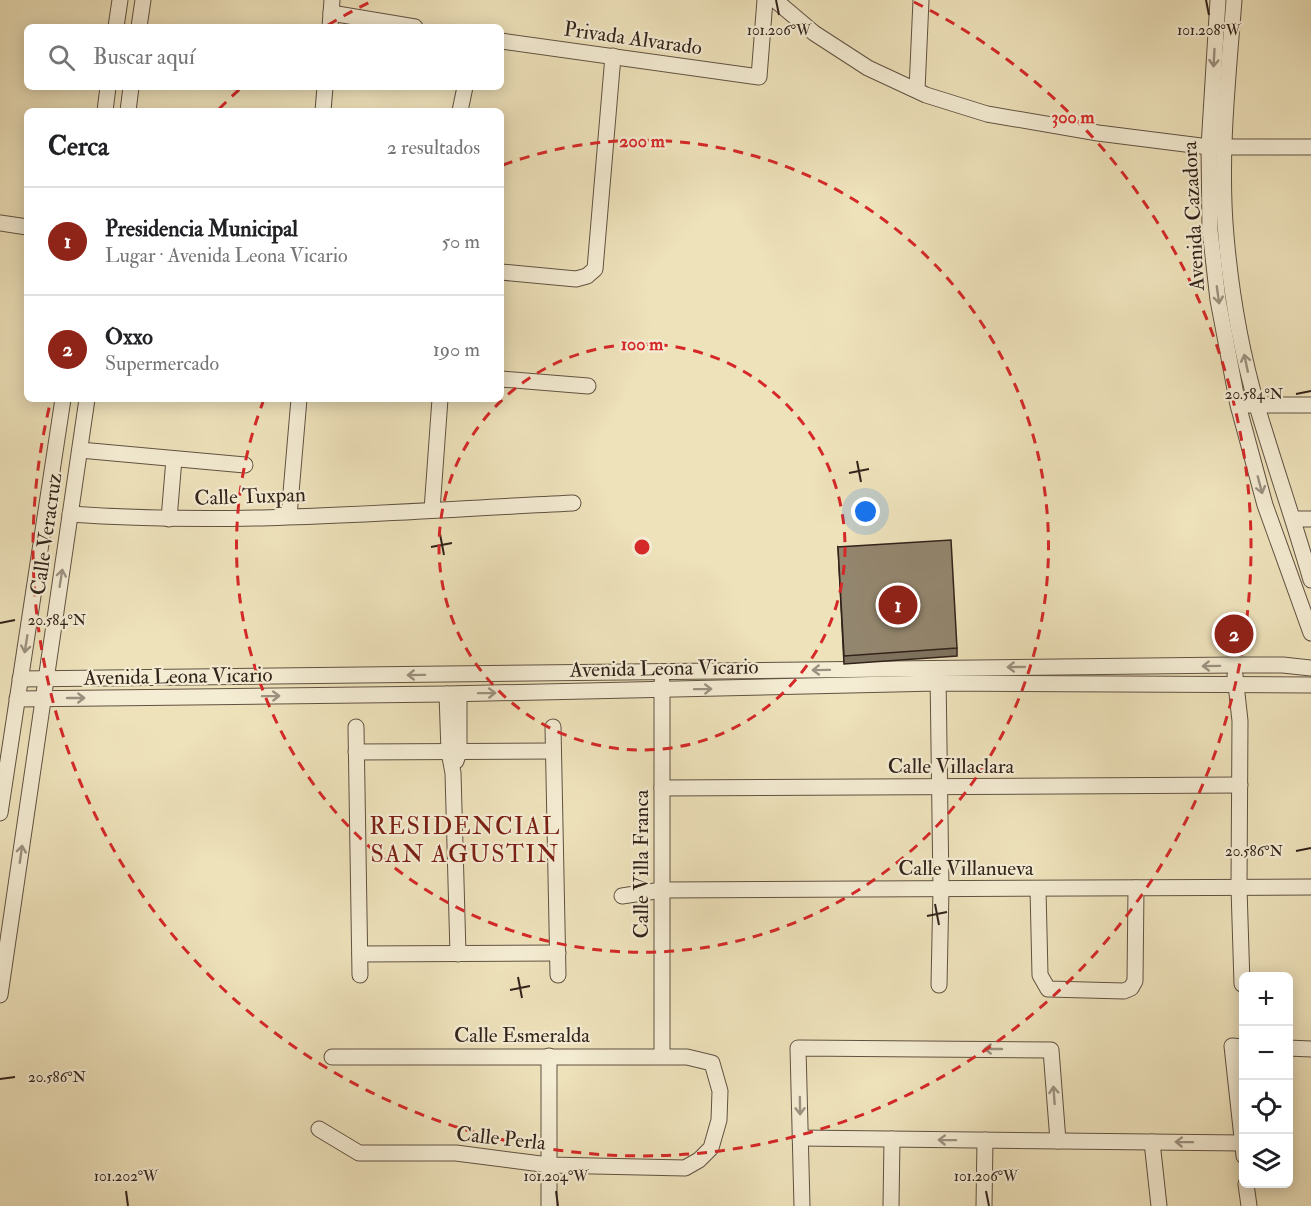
<!DOCTYPE html>
<html lang="es">
<head>
<meta charset="utf-8">
<style>
  :root { --surface:#fff; --page:#f6f6f6; --text:#202124; --muted:#757577; --line:#e0e0e0; --accent:#8f2418 }
  body { margin:0; font-family:"IM FELL Double Pica",serif; background:var(--page); color:var(--text) }
  .controls { position:absolute; right:18px; bottom:18px; display:grid; overflow:hidden; border-radius:9px; box-shadow:0 3px 15px #0003 }
  .controls button { width:54px; height:54px; display:grid; place-items:center; padding:0; border:0; border-bottom:2px solid var(--line); background:var(--surface); color:var(--text); font:30px sans-serif }
  .you { position:absolute; left:866px; top:512px; width:21px; height:21px; margin:-15px; border:4px solid #fff; border-radius:50%; background:#1a73e8; box-shadow:0 0 0 9px #1a73e833 }
  .badge { display:grid; place-items:center; width:39px; height:39px; border-radius:50%; background:var(--accent); color:#fff; font-size:20px; font-weight:700 }
  .pin { position:absolute; translate:-50% -50%; border:3px solid #fff; box-shadow:0 2px 6px #0006 }
  .list { margin:0; padding:0; list-style:none }
  h2 { display:flex; justify-content:space-between; align-items:center; height:78px; margin:0; padding:0 24px; font-size:26px }
  h2 small { font-size:20px; font-weight:400; color:var(--muted) }
  .list li { display:grid; grid-template-columns:39px 1fr auto; gap:18px; align-items:center; box-sizing:border-box; height:108px; padding:0 24px; border-top:2px solid var(--line) }
  .list b { display:block; font-size:22px; white-space:nowrap }
  .list p { margin:0; font-size:20px; white-space:nowrap; color:var(--muted) }
  .list em { font-size:20px; font-style:normal; color:var(--muted) }
  .icon { flex:none; width:33px; height:33px; fill:none; stroke:currentColor; stroke-width:2; stroke-linecap:round; stroke-linejoin:round }
  .map { position:relative; flex:none; width:1311px; height:1206px; overflow:hidden }
  .search { position:absolute; background:var(--surface); box-shadow:0 3px 15px #0003; left:24px; top:24px; width:480px; height:66px; display:flex; align-items:center; gap:15px; box-sizing:border-box; padding:0 21px; border-radius:9px; color:var(--muted); font-size:22px }
  .panel { position:absolute; background:var(--surface); box-shadow:0 3px 15px #0003; left:24px; top:108px; width:480px; height:294px; border-radius:9px }
  .map>svg:first-child { display:block }
  .lines { fill:none; stroke-linecap:round; stroke-linejoin:round }
  .minor-casing { stroke:#605242; stroke-width:17 }
  .minor { stroke:#f4ecd3; stroke-width:15 }
  .wall { fill:#7e735f; stroke:#31221a; stroke-width:1.5 }
  .building { fill:#93866e; stroke:#31221a; stroke-width:1.5 }
  .oneway { stroke:#9c9180 }
  .ticks { fill:none; stroke:#31221a; stroke-width:2 }
  .ring { fill:none; stroke:#d62828; stroke-width:3; stroke-dasharray:10 8 }
  .labels { text-anchor:middle; stroke-width:4.5; stroke-linejoin:round; paint-order:stroke }
  .street-label { font-size:21px; fill:#31221a; stroke:#f4ecd3 }
  .quarter-label { font-size:24px; letter-spacing:1.5px; fill:#7a1f14; stroke:#f4ecd3 }
  .ticks-label { font-size:15px; text-anchor:middle; fill:#31221a; stroke:#f4ecd3; stroke-width:4.5; stroke-linejoin:round; paint-order:stroke }
  .centre { fill:#d62828; stroke:#f4ecd3; stroke-width:3 }
  .ring-label { font-size:18px; text-anchor:middle; font-weight:bold; fill:#d62828; stroke:#f4ecd3; stroke-width:4.5; stroke-linejoin:round; paint-order:stroke }
</style>
</head>
<body>
<div class="map">
<svg width="1311" height="1206" viewBox="0 0 1311 1206">
  <rect width="100%" height="100%" fill="#eee2bb"/>
  <filter id="stains"><feTurbulence type="fractalNoise" baseFrequency=".00333" numOctaves="4"/><feColorMatrix values="0 0 0 0 .2 0 0 0 0 .09 0 0 0 0 .02 0 0 0 .5 -.17"/></filter>
  <radialGradient id="worn" r=".72"><stop offset=".6" stop-color="#630" stop-opacity="0"/><stop offset="1" stop-color="#630" stop-opacity=".3"/></radialGradient>
  <g class="lines">
    <defs>
      <g id="minor">
        <polyline points="775,0 814,33 868,68 926,95 987,114 1098,133 1209,147 1311,147"/>
        <polyline points="1218,0 1209,147 1210,230 1218,300 1238,405 1265,505 1311,633"/>
        <path d="M1234,0C1228,78 1219,158 1226,236C1231,293 1241,351 1257,406C1274,464 1294,521 1311,580"/>
        <polyline points="331,13 415,27"/>
        <polyline points="116,27 120,0"/>
        <polyline points="139,27 143,0"/>
        <polyline points="330,27 332,0"/>
        <polyline points="501,41 759,77 765,0"/>
        <polyline points="917,90 921,0"/>
        <polyline points="105,111 108,87"/>
        <polyline points="128,111 131,87"/>
        <polyline points="323,111 325,87"/>
        <polyline points="460,111 465,87"/>
        <polyline points="0,223 27,227"/>
        <polyline points="501,272 576,279 587,276 595,269 613,56"/>
        <polyline points="501,379 588,386"/>
        <polyline points="1247,405 1311,405"/>
        <polyline points="80,450 245,465"/>
        <polyline points="432,510 440,399"/>
        <path d="M70,514C238,526 405,511 573,503"/>
        <polyline points="289,516 299,399"/>
        <polyline points="169,519 174,459"/>
        <polyline points="1293,519 1311,519"/>
        <polyline points="938,674 941,889 939,985"/>
        <polyline points="1235,675 1240,721 1239,888 1242,984"/>
        <polyline points="20,679 1233,665 1283,665 1311,668"/>
        <polyline points="447,694 449,752 453,773 458,954"/>
        <polyline points="17,699 447,694 938,683 1311,685"/>
        <polyline points="356,727 360,975"/>
        <polyline points="553,727 558,975"/>
        <polyline points="356,752 553,751"/>
        <polyline points="456,761 459,752 459,694"/>
        <polyline points="662,788 1240,785"/>
        <polyline points="0,813 63,399"/>
        <polyline points="1038,889 1040,975 1048,989 1124,991 1131,988 1135,981 1136,888"/>
        <polyline points="622,896 662,890 1311,887"/>
        <polyline points="360,954 558,953"/>
        <polyline points="0,995 87,399"/>
        <polyline points="1244,1047 1232,1046 1244,1156"/>
        <polyline points="1288,1048 1311,1049"/>
        <polyline points="549,1056 549,1206"/>
        <polyline points="662,1056 662,682"/>
        <polyline points="319,1129 359,1153 456,1153 549,1165 685,1168 699,1160 711,1148 719,1120 720,1091 712,1063 687,1057 332,1057"/>
        <polyline points="800,1138 1242,1143"/>
        <polyline points="1152,1142 1159,1206"/>
        <polyline points="1246,1184 1249,1206"/>
        <polyline points="802,1206 798,1048 1051,1050 1058,1141"/>
        <polyline points="891,1206 892,1139"/>
        <polyline points="984,1206 985,1140"/>
      </g>
    </defs>
    <use href="#minor" class="minor-casing"/>
    <use href="#minor" class="minor"/>
  </g>
  <polygon class="wall" points="838,547 957,648 957,656 844,664"/>
  <polygon class="building" points="951,540 957,648 844,656 838,547"/>
  <defs><path id="oneway-shaft" d="M-6 0H5M1.5-3L5.5 0L1.5 3" fill="none" stroke-width="1.6" stroke-linecap="round" stroke-linejoin="round" transform="scale(1.5)"/></defs>
  <g class="oneway">
    <use href="#oneway-shaft" transform="translate(1214 58) rotate(93)"/>
    <use href="#oneway-shaft" transform="translate(1218 295) rotate(82)"/>
    <use href="#oneway-shaft" transform="translate(1246 363) rotate(-102)"/>
    <use href="#oneway-shaft" transform="translate(1260 485) rotate(75)"/>
    <use href="#oneway-shaft" transform="translate(61 578) rotate(-81)"/>
    <use href="#oneway-shaft" transform="translate(26 644) rotate(99)"/>
    <use href="#oneway-shaft" transform="translate(1211 666) rotate(179)"/>
    <use href="#oneway-shaft" transform="translate(1016 667) rotate(179)"/>
    <use href="#oneway-shaft" transform="translate(821 670) rotate(179)"/>
    <use href="#oneway-shaft" transform="translate(416 675) rotate(179)"/>
    <use href="#oneway-shaft" transform="translate(703 689) rotate(-1)"/>
    <use href="#oneway-shaft" transform="translate(487 693) rotate(-1)"/>
    <use href="#oneway-shaft" transform="translate(271 696) rotate(-1)"/>
    <use href="#oneway-shaft" transform="translate(76 698)"/>
    <use href="#oneway-shaft" transform="translate(21 854) rotate(-82)"/>
    <use href="#oneway-shaft" transform="translate(993 1049) rotate(-180)"/>
    <use href="#oneway-shaft" transform="translate(1054 1095) rotate(-94)"/>
    <use href="#oneway-shaft" transform="translate(800 1106) rotate(89)"/>
    <use href="#oneway-shaft" transform="translate(947 1140) rotate(-179)"/>
    <use href="#oneway-shaft" transform="translate(1184 1142) rotate(-179)"/>
  </g>
  <path class="ticks" d="M776,0L779,15M1206,0L1209,15M1296,394L1311,391M857,461L861,482M849,473L869,469M440,534L444,555M431,547L452,543M0,623L15,620M1296,851L1311,848M935,904L939,925M927,916L947,912M518,977L522,998M510,990L530,986M0,1079L15,1077M126,1191L128,1206M556,1191L558,1206M986,1191L989,1206"/>
  <g class="ring">
    <circle cx="642" cy="547" r="203"/>
    <path d="M503 165A406 406 0 1 1 263 402"/>
    <path d="M219 109A609 609 0 0 1 242 87M328 25A609 609 0 0 1 370 2M914 2A609 609 0 1 1 51 400"/>
  </g>
  <g class="labels">
    <g class="street-label">
      <text transform="translate(633 38) rotate(8)" y="7">Privada Alvarado</text>
      <text transform="translate(1193 216) rotate(-93)" y="7">Avenida Cazadora</text>
      <text transform="translate(250 496) rotate(-2)" y="7">Calle Tuxpan</text>
      <text transform="translate(46 534) rotate(-82)" y="7">Calle Veracruz</text>
      <text transform="translate(664 668) rotate(-1)" y="7">Avenida Leona Vicario</text>
      <text transform="translate(178 676) rotate(-1)" y="7">Avenida Leona Vicario</text>
      <text x="951" y="773">Calle Villaclara</text>
      <text transform="translate(641 864) rotate(-90)" y="7">Calle Villa Franca</text>
      <text x="966" y="875">Calle Villanueva</text>
      <text x="522" y="1042">Calle Esmeralda</text>
      <text transform="translate(501 1138) rotate(6)" y="7">Calle Perla</text>
    </g>
    <g class="quarter-label">
      <text x="465" y="834">RESIDENCIAL<tspan x="465" dy="28">SAN AGUSTIN</tspan></text>
    </g>
  </g>
  <g class="ticks-label">
    <text x="779" y="35">101.206°W</text>
    <text x="1209" y="35">101.208°W</text>
    <text x="1254" y="399">20.584°N</text>
    <text x="57" y="625">20.584°N</text>
    <text x="1254" y="856">20.586°N</text>
    <text x="57" y="1082">20.586°N</text>
    <text x="126" y="1181">101.202°W</text>
    <text x="556" y="1181">101.204°W</text>
    <text x="986" y="1181">101.206°W</text>
  </g>
  <circle cx="642" cy="547" r="9" class="centre"/>
  <g class="ring-label">
    <text x="1073" y="123">300 m</text>
    <text x="642" y="147">200 m</text>
    <text x="642" y="350">100 m</text>
  </g>
  <rect width="100%" height="100%" filter="url(#stains)"/>
  <rect width="100%" height="100%" fill="url(#worn)"/>
</svg>
<div class="controls">
<button>+</button>
<button>−</button>
<button><svg class="icon" aria-label="locate" viewBox="0 0 24 24"><circle cx="12" cy="12" r="6"/><path d="M12 2v4M12 18v4M2 12h4M18 12h4"/></svg></button>
<button><svg class="icon" aria-label="layers" viewBox="0 0 24 24"><path d="M12 4l9 5-9 5-9-5zM3 14l9 5 9-5"/></svg></button>
</div>
<div class="you"></div>
<div class="pin badge" style="left:898px;top:605px">1</div>
<div class="pin badge" style="left:1234px;top:634px">2</div>
<div class="search"><svg class="icon" aria-label="search" viewBox="0 0 24 24"><circle cx="10" cy="10" r="6"/><path d="M15 15l6 6"/></svg>Buscar aquí</div>
<section class="panel">
<h2>Cerca<small>2 resultados</small></h2>
<ul class="list">
<li><span class="badge">1</span><div><b>Presidencia Municipal</b><p>Lugar · Avenida Leona Vicario</p></div><em>50 m</em></li>
<li><span class="badge">2</span><div><b>Oxxo</b><p>Supermercado</p></div><em>190 m</em></li>
</ul>
</section>
</div>
</body>
</html>
